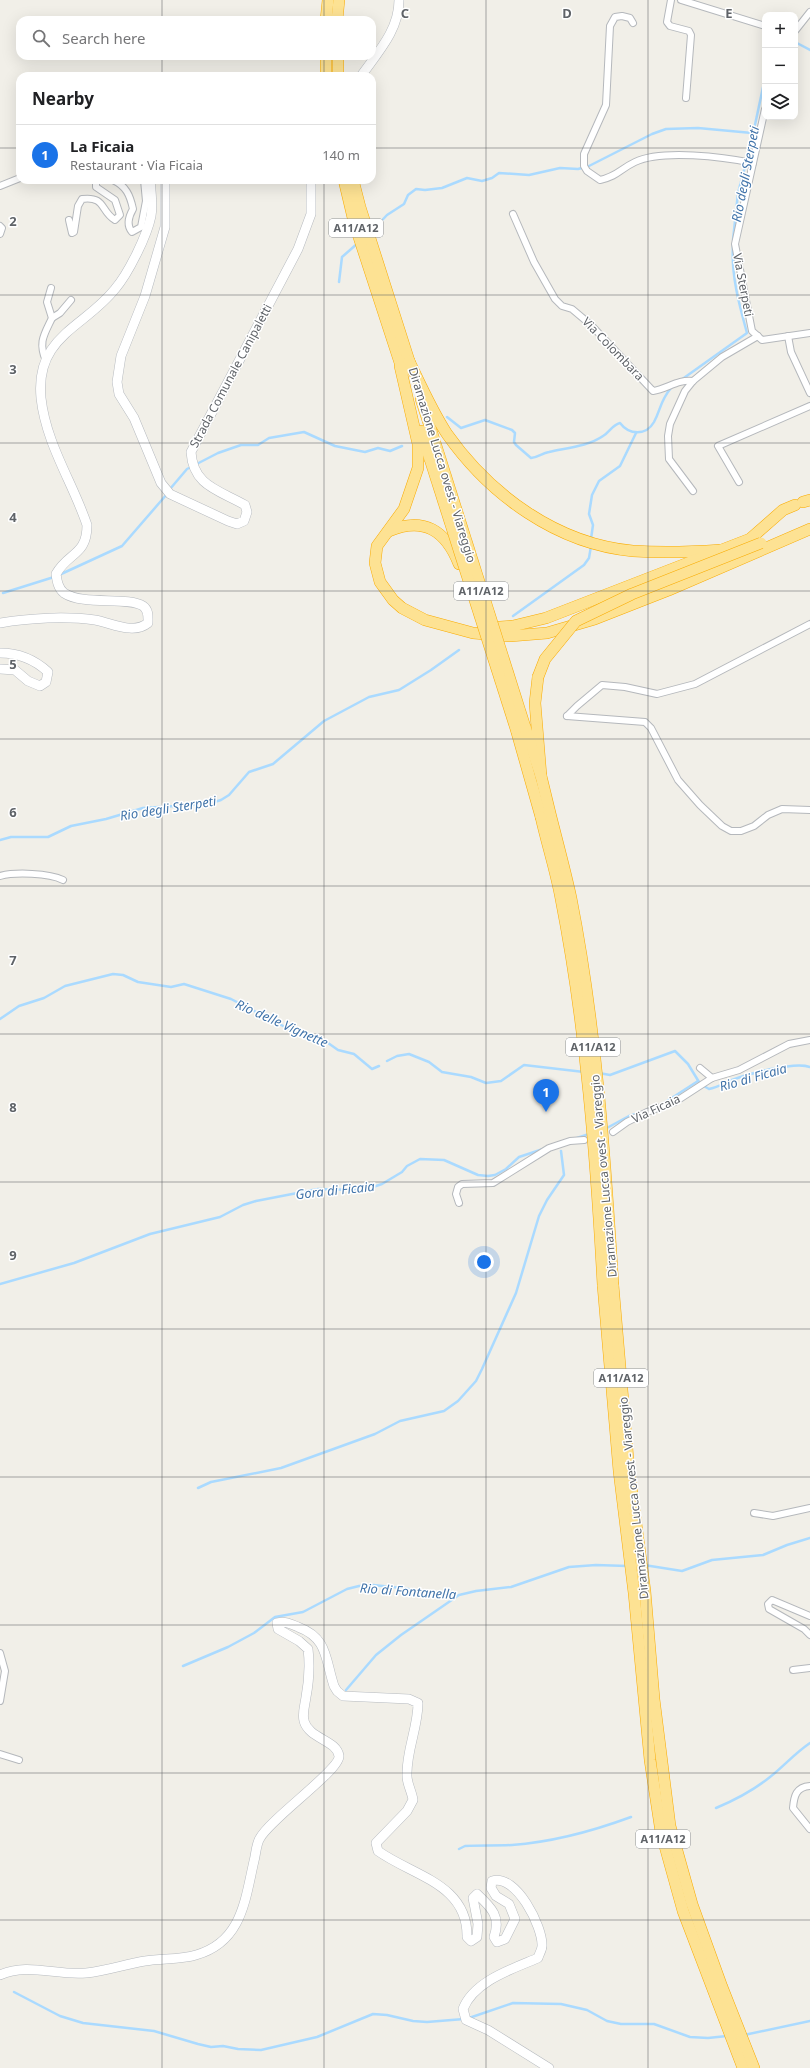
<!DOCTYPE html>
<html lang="en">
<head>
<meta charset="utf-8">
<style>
  :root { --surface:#fff; --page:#f2f2f2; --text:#202124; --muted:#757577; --line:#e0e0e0; --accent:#1a73e8 }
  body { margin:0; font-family:"Noto Sans",sans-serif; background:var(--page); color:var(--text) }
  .controls { position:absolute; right:12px; top:12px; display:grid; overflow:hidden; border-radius:8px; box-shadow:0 4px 16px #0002 }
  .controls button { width:36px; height:36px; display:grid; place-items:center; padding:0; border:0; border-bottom:1px solid var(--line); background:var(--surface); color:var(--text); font:20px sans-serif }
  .you { position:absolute; left:484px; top:1262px; width:14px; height:14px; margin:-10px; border:3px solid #fff; border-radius:50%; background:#1a73e8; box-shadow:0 0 0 6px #1a73e833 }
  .badge { display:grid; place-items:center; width:26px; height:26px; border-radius:50%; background:var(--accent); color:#fff; font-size:13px; font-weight:700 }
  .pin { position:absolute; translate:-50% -33px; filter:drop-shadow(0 1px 2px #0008) }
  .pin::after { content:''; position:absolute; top:21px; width:14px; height:12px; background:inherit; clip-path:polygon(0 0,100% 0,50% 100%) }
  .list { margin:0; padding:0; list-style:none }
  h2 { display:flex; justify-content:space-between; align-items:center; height:52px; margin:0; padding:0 16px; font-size:17px }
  h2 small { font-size:13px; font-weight:400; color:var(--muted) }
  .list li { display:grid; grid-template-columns:26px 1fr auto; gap:12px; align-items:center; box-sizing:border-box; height:60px; padding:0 16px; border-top:1px solid var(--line) }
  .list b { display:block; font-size:15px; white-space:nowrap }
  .list p { margin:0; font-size:13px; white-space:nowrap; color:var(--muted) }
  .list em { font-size:13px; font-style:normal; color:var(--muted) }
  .icon { flex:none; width:22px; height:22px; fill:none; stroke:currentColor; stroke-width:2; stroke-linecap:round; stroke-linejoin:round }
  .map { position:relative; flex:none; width:810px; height:2068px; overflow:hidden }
  .search { position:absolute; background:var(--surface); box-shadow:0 4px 16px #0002; left:16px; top:16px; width:360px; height:44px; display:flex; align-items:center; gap:10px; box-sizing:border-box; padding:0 14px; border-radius:12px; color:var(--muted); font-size:15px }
  .panel { position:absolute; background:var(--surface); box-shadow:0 4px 16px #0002; left:16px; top:72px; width:360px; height:112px; border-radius:12px }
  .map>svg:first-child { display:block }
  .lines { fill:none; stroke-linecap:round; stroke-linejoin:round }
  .stream { stroke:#aadaff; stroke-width:2.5 }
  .street-casing { stroke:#b5b8bc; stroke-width:8 }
  .secondary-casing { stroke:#b6babf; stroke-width:10 }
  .highway-casing { stroke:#f9ab00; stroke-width:12 }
  .street { stroke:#fff; stroke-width:6 }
  .secondary { stroke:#fff; stroke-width:9 }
  .highway { stroke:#fde293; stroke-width:11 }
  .highway-bridge-casing { stroke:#f9ab00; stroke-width:12; stroke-linecap:butt }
  .highway-bridge { stroke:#fde293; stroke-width:11 }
  .grid { fill:none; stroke:#5f6368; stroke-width:1; stroke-opacity:0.55 }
  .labels { text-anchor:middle; stroke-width:3; stroke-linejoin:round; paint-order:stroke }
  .shield { fill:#fff; stroke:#8f9295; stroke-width:1 }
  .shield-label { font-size:11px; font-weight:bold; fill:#5f6368 }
  .street-label { font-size:12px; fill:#5f6368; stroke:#fff }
  .water-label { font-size:13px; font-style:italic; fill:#4174aa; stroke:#fff }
  .grid-label { font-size:13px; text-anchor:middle; font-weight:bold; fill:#5f6368; stroke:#fff; stroke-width:3; stroke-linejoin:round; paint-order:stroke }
</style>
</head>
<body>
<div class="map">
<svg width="810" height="2068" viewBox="0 0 810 2068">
  <rect width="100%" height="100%" fill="#f1efe8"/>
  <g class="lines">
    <g class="stream">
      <polyline points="795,42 810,50"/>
      <polyline points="371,232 387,215 404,204 408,195 416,189 425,190 442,188 467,178 482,181 492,178 499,173 529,175 560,168 578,169 589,166 652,134 666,129 698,128 752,133"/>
      <polyline points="733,240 738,193 750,148 765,78"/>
      <polyline points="339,282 342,257 358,243"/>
      <path d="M681,380L747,333C739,304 731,275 733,245"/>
      <path d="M447,417L461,428L485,420L512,430L515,433L514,442L516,445L531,458C539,457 542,453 549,452C566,448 589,446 603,436C610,432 612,425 620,423C629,435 646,436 654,422C661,409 660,401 671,388"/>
      <polyline points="170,489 187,469 218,453 241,445 258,445 269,438 304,432 335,446 365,452 378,448 390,451 402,446"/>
      <polyline points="591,539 593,525 589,514 592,495 599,481 620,466 636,433"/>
      <polyline points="59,575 122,546 167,494"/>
      <polyline points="3,593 54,577"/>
      <polyline points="513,616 584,565 589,558 591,546"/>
      <polyline points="0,840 11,837 48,837 71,826 106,819 143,808 208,804 221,800 229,795 249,772 273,764 324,721 369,697 399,690 431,670 459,650"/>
      <polyline points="0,1019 19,1006 44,998 65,986 113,974 123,975 138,982 171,987 184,984 231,999 287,1028 309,1036 321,1038 338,1050 354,1054 372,1069 379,1066"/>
      <polyline points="387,1061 397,1056 409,1054 429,1062 442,1072 471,1077 486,1083 501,1081 524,1065 584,1072"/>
      <polyline points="599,1073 610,1075 675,1051 688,1064 699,1082"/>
      <path d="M702,1085L709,1089C718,1087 724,1083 732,1080C748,1074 795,1061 810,1067"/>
      <polyline points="664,1103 698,1081"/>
      <polyline points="605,1129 629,1116 642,1112"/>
      <polyline points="577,1138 589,1134"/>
      <polyline points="0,1284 74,1263 150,1234 220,1217 243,1205 256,1201 318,1189 358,1190 370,1188 382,1184 402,1172 407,1166 420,1159 444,1160 478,1175 488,1176 495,1175 506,1169 519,1157 543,1149"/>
      <polyline points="198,1488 211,1482 281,1468 375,1434 400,1421 444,1411 458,1401 476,1381 482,1369 516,1293 539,1216 547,1200 564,1175 561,1151"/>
      <polyline points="644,1565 682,1571 712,1560 763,1555 787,1545 810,1538"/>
      <polyline points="183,1666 228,1647 254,1633 275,1617 303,1612 347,1589 359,1586 373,1585 402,1588 455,1597"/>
      <polyline points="346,1690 376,1655 401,1635 459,1595 476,1591 511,1587 569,1567 596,1565 627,1566"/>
      <path d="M716,1808C735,1800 754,1790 770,1777C784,1766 795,1753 810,1743"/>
      <path d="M459,1849L465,1846C481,1845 496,1846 512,1845C553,1842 593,1831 631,1817"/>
      <polyline points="14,1992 60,2016 83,2023 154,2031 198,2044 211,2047 223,2046 238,2049 261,2050 317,2037 373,2014 387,2015 413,2021 427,2022 464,2019"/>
      <polyline points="469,2018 513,2003 561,2004 587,2010 607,2021 621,2024 654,2024 690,2037 708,2038 727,2036"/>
      <polyline points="744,2035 810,2021"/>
    </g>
    <defs>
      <g id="street">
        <polyline points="671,0 667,22 670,26 689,31 691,35 686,98"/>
        <polyline points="681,0 765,26"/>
        <path d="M633,23L630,18L622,16L615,17L610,26L606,105L584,154V166L587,171L600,180C618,176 620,169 635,162C662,149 724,157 753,163"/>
        <polyline points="795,31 810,12"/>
        <polyline points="765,109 735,244 752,331 762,340 810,333"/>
        <path d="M113,180C126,186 130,195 133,209C129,216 126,225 132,232L141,227L146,201L144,180"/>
        <polyline points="0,186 20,178"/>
        <path d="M513,214L534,262L555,299L562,306L572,309L591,325L653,391C667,389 678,379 693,381"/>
        <path d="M69,220L72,233L74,232L78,206L82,199C106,196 100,211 115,220L120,215L115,200L96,187V180"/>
        <polyline points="0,226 2,228 0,234"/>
        <polyline points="52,318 60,313 71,300"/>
        <polyline points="788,336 791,352 810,393"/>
        <path d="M46,361C38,342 44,335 52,318L47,302L51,288"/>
        <polyline points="739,482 718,446 810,406"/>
        <polyline points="693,491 669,459 668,436 670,424 685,391 693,381 722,357 758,336"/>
        <polyline points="567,716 645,722 651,728 678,780 700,805 722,826 731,831 741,831 754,826 768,815 782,809 810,810"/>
        <polyline points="567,716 577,706 602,685 625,687 657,694 695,684 810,624"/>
        <path d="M0,876C15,872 49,873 63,880"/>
        <polyline points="700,1068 712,1078"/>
        <polyline points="613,1132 627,1122 647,1112 675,1102 712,1078 739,1070 789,1044 810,1040"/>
        <polyline points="459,1203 456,1194 458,1187 462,1184 493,1183 549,1148 570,1141 584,1140"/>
        <polyline points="754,1513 773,1516 810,1508"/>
        <polyline points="810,1616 772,1600 768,1604 769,1609 804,1629 810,1635"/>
        <polyline points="0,1653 5,1671 0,1701"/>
        <polyline points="793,1670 810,1668"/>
        <polyline points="0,1754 19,1760"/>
        <path d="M810,1786C796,1787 794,1796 793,1808L810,1829"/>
      </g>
      <g id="secondary">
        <path d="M361,76C378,52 399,30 399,0"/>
        <path d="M165,180V227L145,296L121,356L117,382L119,394L134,418L161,483L170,494L228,521L237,524L244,521L247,512L245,505C219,490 193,486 191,452L298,249L311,214V180"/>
        <path d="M0,623C29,618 66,616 95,620C112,623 133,635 148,623C148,617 149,610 143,606C128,596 83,606 64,593C58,588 57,581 56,574C68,552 87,556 87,525C73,483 46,444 41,398C35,336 84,328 115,289C128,274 147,236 151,216C153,205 151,191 150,180"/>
        <path d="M0,653C19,653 34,659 48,672L46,682L40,686L28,681L15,670L0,669"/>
        <path d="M0,1975C27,1962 57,1976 86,1973C106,1971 126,1964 145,1961C162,1958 180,1960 196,1955C242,1942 245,1900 254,1861C256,1854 256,1844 260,1838C271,1818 340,1770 339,1756C337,1740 309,1739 304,1721C302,1713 305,1705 306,1697C309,1681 310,1665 308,1649L299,1641L278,1629L277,1623C286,1621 291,1624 298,1627C328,1638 325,1659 334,1686L337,1691L343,1696L409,1699L418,1703C418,1728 406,1751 407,1776C407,1784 412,1792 413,1800L407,1811L376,1843L378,1851C413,1876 468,1884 467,1937L471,1941L477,1937L478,1924L473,1898L477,1894C492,1908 501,1917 494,1937L497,1942L505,1939L515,1919L509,1904L496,1896L491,1888L492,1881C516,1873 543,1927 542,1946C542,1950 539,1954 538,1958C512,1969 474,1981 463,2009L466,2020L488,2030L549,2068"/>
      </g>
      <g id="highway">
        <polyline points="326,20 328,0"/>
        <polyline points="337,20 339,0"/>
        <polyline points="326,56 326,76"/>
        <polyline points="338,56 338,76"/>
        <polyline points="344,180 354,222 403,372"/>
        <polyline points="353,180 360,207 411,367"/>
        <path d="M409,361C421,386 432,411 447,434C490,495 557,544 633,551C663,553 692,552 721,550"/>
        <polyline points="400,366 418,444 418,468 404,509 377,546 375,563 380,582 393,600 402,608 425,620 473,633 510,636 547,633 595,619 669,590 810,529"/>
        <polyline points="421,399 439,455"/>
        <polyline points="421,431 430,459"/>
        <polyline points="803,502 810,500"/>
        <path d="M389,531C424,516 446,531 459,564"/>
        <polyline points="486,628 513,626 546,618 750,539 783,510 795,505"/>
        <polyline points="538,677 535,703 541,776"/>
        <polyline points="525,727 541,776 550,813"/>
        <polyline points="516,729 541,817"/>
        <polyline points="603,1285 619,1471 634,1593 650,1760 661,1832 683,1911 743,2068"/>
        <polyline points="613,1285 629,1471 645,1591 654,1699 670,1826 692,1904 722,1987 754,2068"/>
      </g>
    </defs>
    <use href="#street" class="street-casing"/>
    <use href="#secondary" class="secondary-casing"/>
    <use href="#highway" class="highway-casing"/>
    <use href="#street" class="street"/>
    <use href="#secondary" class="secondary"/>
    <use href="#highway" class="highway"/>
    <defs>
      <g id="highway-bridge">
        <polyline points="439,455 525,727"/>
        <polyline points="430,459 516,729"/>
        <polyline points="538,677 545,659 576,621 632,594 761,543"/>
        <path d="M550,813C557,841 565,870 571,898C596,1025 605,1156 613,1285"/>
        <path d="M541,817C547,844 556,871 561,899C586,1026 596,1157 603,1285"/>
      </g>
    </defs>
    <use href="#highway-bridge" class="highway-bridge-casing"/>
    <use href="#highway-bridge" class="highway-bridge"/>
  </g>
  <path class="grid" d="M162,0V20M324,0V20M486,0V2068M648,0V2068M162,56V76M324,56V76M0,148H20M372,148H810M162,180V2068M324,180V2068M0,295H810M0,443H810M0,591H810M0,739H810M0,886H810M0,1034H810M0,1182H810M0,1329H810M0,1477H810M0,1625H810M0,1773H810M0,1920H810"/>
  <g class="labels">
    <g class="shield">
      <rect x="329" y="219" width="54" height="18" rx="3"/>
      <rect x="454" y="582" width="54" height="18" rx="3"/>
      <rect x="566" y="1038" width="54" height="18" rx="3"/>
      <rect x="594" y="1369" width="54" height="18" rx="3"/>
      <rect x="636" y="1830" width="54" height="18" rx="3"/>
    </g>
    <g class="shield-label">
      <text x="356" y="232">A11/A12</text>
      <text x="481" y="595">A11/A12</text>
      <text x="593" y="1051">A11/A12</text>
      <text x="621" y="1382">A11/A12</text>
      <text x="663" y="1843">A11/A12</text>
    </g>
    <g class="street-label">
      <text transform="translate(743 285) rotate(79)" y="4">Via Sterpeti</text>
      <text transform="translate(613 349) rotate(46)" y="4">Via Colombara</text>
      <text transform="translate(231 376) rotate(-62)" y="4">Strada Comunale Canipaletti</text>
      <text transform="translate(442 465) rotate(73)" y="4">Diramazione Lucca ovest - Viareggio</text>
      <text transform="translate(656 1109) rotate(-25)" y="4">Via Ficaia</text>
      <text transform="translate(604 1176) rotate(-95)" y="4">Diramazione Lucca ovest - Viareggio</text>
      <text transform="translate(634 1498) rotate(-96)" y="4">Diramazione Lucca ovest - Viareggio</text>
    </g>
    <g class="water-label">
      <text transform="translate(745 174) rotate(-79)" y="5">Rio degli Sterpeti</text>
      <text transform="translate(168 808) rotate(-9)" y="5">Rio degli Sterpeti</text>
      <text transform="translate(282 1023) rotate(24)" y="5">Rio delle Vignette</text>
      <text transform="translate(753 1077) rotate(-16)" y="5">Rio di Ficaia</text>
      <text transform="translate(335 1190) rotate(-6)" y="5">Gora di Ficaia</text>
      <text transform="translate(408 1591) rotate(4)" y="5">Rio di Fontanella</text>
    </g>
  </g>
  <g class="grid-label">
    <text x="405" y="18">C</text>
    <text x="567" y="18">D</text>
    <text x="729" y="18">E</text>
    <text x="13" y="226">2</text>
    <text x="13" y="374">3</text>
    <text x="13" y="522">4</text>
    <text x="13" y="669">5</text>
    <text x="13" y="817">6</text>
    <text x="13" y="965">7</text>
    <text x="13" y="1112">8</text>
    <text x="13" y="1260">9</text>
  </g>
</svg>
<div class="controls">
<button>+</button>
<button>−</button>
<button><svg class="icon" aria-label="layers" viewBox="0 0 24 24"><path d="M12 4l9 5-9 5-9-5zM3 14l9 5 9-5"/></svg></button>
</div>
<div class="you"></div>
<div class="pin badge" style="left:546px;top:1112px">1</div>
<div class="search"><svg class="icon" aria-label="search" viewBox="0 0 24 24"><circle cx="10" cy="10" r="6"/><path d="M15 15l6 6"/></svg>Search here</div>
<section class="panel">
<h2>Nearby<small></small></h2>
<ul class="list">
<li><span class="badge">1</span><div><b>La Ficaia</b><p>Restaurant · Via Ficaia</p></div><em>140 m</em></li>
</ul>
</section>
</div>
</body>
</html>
